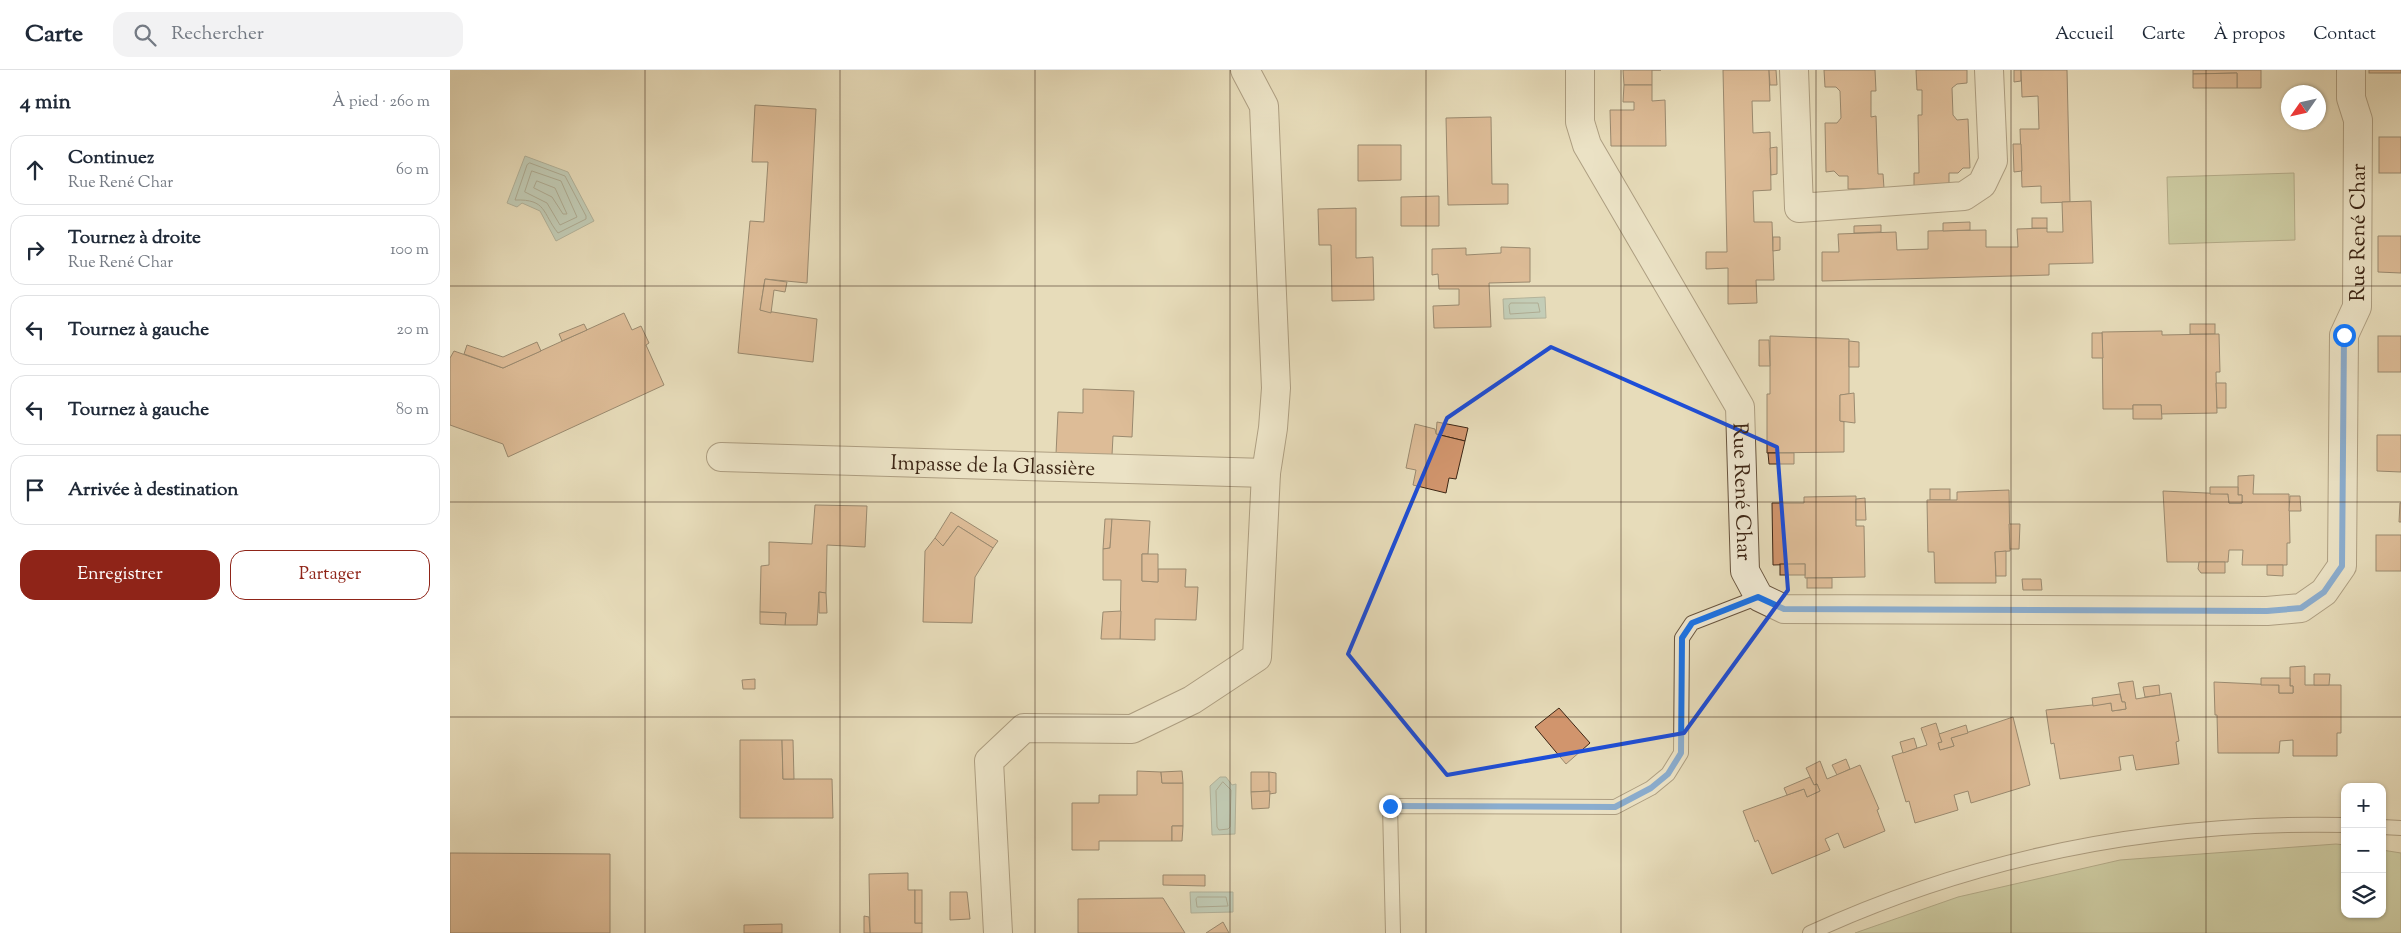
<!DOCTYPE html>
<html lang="fr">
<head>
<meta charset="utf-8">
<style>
  :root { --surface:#fff; --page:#f2f2f3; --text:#1f2937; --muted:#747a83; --line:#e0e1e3; --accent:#8f2418 }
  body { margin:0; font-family:"Sorts Mill Goudy",serif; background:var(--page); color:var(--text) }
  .controls { position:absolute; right:15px; bottom:15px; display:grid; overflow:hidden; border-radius:10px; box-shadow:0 1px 4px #0004 }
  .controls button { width:45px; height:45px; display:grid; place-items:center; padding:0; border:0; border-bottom:1px solid var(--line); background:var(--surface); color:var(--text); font:25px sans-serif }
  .compass { position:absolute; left:1831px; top:15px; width:45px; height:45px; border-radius:50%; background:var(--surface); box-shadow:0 1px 4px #0004; rotate:236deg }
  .stop { position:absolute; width:15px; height:15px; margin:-11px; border:4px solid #1a73e8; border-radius:50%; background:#fff }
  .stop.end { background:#1a73e8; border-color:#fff; box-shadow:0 1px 5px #0008 }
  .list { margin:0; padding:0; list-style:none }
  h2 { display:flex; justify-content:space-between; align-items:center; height:65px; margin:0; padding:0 20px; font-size:21px }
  h2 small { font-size:16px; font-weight:400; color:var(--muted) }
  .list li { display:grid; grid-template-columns:32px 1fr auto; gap:15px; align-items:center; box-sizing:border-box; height:70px; margin:0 10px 10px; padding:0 10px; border:1px solid var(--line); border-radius:15px }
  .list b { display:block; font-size:19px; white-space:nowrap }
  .list p { margin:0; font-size:16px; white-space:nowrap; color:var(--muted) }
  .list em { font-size:16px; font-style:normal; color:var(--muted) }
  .actions { display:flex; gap:10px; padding:15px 20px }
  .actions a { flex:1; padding:11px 0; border:1px solid var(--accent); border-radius:15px; text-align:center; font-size:18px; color:var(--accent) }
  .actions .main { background:var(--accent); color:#fff }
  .icon { flex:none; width:28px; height:28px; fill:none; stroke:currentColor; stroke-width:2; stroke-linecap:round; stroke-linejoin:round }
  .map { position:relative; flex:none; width:1951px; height:863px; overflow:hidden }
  header { display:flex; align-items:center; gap:30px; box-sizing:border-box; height:70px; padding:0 25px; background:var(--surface); border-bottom:1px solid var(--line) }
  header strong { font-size:24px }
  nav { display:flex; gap:28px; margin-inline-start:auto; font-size:18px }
  .search { width:350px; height:45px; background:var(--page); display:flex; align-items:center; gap:12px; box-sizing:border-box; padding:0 18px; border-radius:15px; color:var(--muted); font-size:19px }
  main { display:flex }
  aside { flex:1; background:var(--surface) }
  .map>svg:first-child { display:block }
  .green { fill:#b3c191; stroke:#787453 }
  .water { fill:#97bbb3; stroke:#737f74 }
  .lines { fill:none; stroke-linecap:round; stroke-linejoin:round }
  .shore { stroke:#6a7064; stroke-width:1 }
  .building { fill:#d1956d; stroke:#3d2615 }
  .service-casing { stroke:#68543e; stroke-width:16 }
  .minor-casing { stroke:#68543e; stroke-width:30 }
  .service { stroke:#efe8d2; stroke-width:14 }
  .minor { stroke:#efe8d2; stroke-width:28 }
  .route { stroke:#1a73e8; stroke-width:6 }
  .marked { fill:none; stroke:#1d4ed8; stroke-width:4; stroke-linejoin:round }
  .grid { fill:none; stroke:#3d2615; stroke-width:1; stroke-opacity:0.55 }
  .labels { text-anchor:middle; stroke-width:4; stroke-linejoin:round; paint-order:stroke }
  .street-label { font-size:21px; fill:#3d2615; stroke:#efe8d2 }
</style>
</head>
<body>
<header>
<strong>Carte</strong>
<div class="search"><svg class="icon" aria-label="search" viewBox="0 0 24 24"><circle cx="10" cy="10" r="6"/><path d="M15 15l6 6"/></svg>Rechercher</div>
<nav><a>Accueil</a><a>Carte</a><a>À propos</a><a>Contact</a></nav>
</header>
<main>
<aside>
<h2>4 min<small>À pied · 260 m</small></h2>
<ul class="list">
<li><svg class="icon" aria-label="ahead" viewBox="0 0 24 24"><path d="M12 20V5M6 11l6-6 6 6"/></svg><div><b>Continuez</b><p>Rue René Char</p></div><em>60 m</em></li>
<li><svg class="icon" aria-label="right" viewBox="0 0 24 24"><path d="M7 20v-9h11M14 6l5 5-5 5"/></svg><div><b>Tournez à droite</b><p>Rue René Char</p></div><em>100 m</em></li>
<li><svg class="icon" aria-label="left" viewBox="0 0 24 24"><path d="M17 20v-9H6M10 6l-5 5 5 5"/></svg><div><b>Tournez à gauche</b></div><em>20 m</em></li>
<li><svg class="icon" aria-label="left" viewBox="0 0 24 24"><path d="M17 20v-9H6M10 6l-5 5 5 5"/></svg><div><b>Tournez à gauche</b></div><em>80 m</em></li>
<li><svg class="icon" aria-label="arrive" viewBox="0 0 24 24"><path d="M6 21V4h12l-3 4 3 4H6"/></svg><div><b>Arrivée à destination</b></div></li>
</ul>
<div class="actions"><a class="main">Enregistrer</a><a>Partager</a></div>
</aside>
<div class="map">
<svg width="1951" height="863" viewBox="0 0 1951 863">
  <rect width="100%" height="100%" fill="#e7dcba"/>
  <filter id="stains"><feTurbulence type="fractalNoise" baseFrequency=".004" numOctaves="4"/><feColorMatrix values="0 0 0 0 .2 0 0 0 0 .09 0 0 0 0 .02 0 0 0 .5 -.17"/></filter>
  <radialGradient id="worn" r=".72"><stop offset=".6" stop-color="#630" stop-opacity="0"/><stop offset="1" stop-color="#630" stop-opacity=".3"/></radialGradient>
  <g class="green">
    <polygon points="1844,103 1845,170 1719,174 1717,107"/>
    <polygon points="1886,774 1895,775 1895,844 1932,844 1932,780 1951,783 1951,863 1405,863 1508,827 1670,790"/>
  </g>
  <g class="water">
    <polygon points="75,86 118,102 144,151 106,171 90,141 72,133 67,137 57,133"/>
    <polygon points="1095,227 1096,248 1054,249 1053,229"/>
    <polygon points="770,707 776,707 782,715 786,714 785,764 762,765 760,716"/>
    <polygon points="740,822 783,822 783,842 741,843"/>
  </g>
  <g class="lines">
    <g class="shore">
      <path d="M80,93L115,106L136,146V149L108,163C92,143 97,129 65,130L77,95Z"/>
      <polygon points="82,101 111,111 127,147 110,155 97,133 75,122"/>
      <polygon points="87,111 105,118 117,144 113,144 102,127 84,118"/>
      <polygon points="1061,233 1088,233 1090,242 1060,244 1059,236"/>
      <polygon points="773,712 781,720 780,757 778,759 769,760 767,757 766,721"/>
      <polygon points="748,827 776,827 778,836 747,837 746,829"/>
    </g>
  </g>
  <g class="building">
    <polygon points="1173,0 1211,0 1202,0 1202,15 1174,15"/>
    <polygon points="1273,0 1319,0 1320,31 1302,31 1303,63 1320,62 1321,120 1303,121 1304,152 1322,152 1324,210 1306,210 1307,233 1278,234 1278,198 1256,199 1256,182 1277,182"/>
    <polygon points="1319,0 1326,0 1327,15 1320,15"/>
    <polygon points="1374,0 1425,0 1426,21 1421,21 1421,47 1426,46 1428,104 1433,104 1434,118 1398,119 1398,106 1389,106 1384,101 1376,102 1375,53 1387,53 1391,48 1390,21 1386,17 1375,17"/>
    <polygon points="1466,0 1517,0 1517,13 1507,14 1502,18 1503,45 1507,50 1518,49 1520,98 1513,98 1508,103 1499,103 1499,117 1464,117 1464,103 1469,103 1468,45 1472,45 1472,20 1467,20"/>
    <polygon points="1564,0 1571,0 1571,11 1564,12"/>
    <polygon points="1571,0 1617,0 1620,132 1591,133 1591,116 1572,117 1570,59 1589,59 1588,26 1572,27"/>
    <polygon points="1743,0 1811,0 1811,18 1787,18 1787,3 1743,4"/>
    <rect x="1919" y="0" width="32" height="3"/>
    <polygon points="1787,3 1787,18 1743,18 1743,4"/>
    <polygon points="1174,15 1202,15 1202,31 1215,30 1216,76 1161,76 1160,40 1184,40 1184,32 1173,32"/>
    <polygon points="305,35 366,39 357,213 315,209 310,240 367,249 363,292 288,283 300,151 314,152 318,92 302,92"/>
    <polygon points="1041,47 1042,114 1058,114 1058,134 998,135 996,48"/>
    <rect x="1929" y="67" width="22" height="36"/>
    <polygon points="1563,74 1571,74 1572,101 1564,102"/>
    <polygon points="908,75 951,75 951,110 908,111"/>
    <polygon points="1327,77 1327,104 1321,105 1320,78"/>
    <polygon points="989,126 989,156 951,156 951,127"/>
    <polygon points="1641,131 1643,193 1599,194 1599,205 1372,211 1372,182 1389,182 1388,164 1446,162 1447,180 1478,179 1478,161 1536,160 1536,177 1568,177 1567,159 1597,158 1597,162 1613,162 1612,132"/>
    <polygon points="906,138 906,188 923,187 924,230 882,231 881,175 869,175 868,139"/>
    <rect x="1582" y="148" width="15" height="10"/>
    <polygon points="1520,152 1520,160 1493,161 1493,153"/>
    <polygon points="1431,155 1431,162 1404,163 1404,156"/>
    <polygon points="1928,166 1951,166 1951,203 1928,202"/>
    <polygon points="1323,167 1330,167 1330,180 1323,181"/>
    <polygon points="1051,177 1080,178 1080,212 1039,213 1041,257 984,258 983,236 1009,235 1009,219 989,219 988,204 982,205 982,179 1016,178 1016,185 1051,183"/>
    <polygon points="315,209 337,212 335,222 324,220 321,243 310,240"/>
    <polygon points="174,243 182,260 191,256 199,273 196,275 214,315 58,387 53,374 0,355 0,288 4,281 53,298"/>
    <polygon points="134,254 137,260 112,271 109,264"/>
    <rect x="1740" y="254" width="25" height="10"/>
    <polygon points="1712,261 1712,265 1769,264 1770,302 1766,302 1767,343 1711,344 1711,335 1683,335 1683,339 1653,339 1652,262"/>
    <polygon points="1642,263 1652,263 1653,288 1642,288"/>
    <polygon points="1320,266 1399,269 1399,324 1390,325 1390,351 1394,352 1394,382 1317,383 1317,324 1320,324"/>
    <rect x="1928" y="266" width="23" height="36"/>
    <polygon points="1309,270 1319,270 1320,296 1309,296"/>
    <polygon points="1399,271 1409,272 1409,297 1399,297"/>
    <polygon points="87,272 91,281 53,298 14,284 17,275 53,287"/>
    <polygon points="1766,313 1776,313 1776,338 1767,338"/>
    <polygon points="633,319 684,321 682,367 663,366 662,385 606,384 608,342 633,343"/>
    <polygon points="1404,323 1405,353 1390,351 1390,325"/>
    <polygon points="1683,335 1711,335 1712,349 1683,349"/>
    <polygon points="987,352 1018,358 1015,371 986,364"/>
    <polygon points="965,354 985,359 986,364 1015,371 1006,409 999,408 996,423 963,415 966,400 956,398"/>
    <polygon points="1927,365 1951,365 1951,402 1927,401"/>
    <polygon points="1318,383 1344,383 1344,394 1319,394"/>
    <polygon points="1804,405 1803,424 1839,424 1840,473 1837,473 1837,495 1792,495 1793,480 1779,480 1778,492 1717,492 1713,421 1778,424 1779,433 1792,433 1792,425 1788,425 1788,406"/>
    <polygon points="1760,417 1788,417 1788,425 1792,425 1792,433 1779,433 1778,424 1760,424"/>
    <rect x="1480" y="419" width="20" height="11"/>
    <polygon points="1559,420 1560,481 1545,482 1546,513 1485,513 1484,482 1478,482 1477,430 1507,430 1507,422"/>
    <polygon points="1406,426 1406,456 1414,456 1415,507 1355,508 1355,494 1323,495 1322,433 1354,433 1354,427"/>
    <polygon points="1840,426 1850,426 1851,441 1839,441"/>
    <polygon points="1415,428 1416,450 1406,450 1406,429"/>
    <polygon points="1950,433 1951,433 1951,452 1949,452"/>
    <polygon points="365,435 417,436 415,477 377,475 376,523 369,522 367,555 335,555 336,543 310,542 311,496 319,495 319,472 362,474"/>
    <polygon points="501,442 548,471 543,478 508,456 493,476 485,468"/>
    <polygon points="655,449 662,449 660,478 653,479"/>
    <polygon points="662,449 700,451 698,484 692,484 692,511 708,512 708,499 736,499 735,517 748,517 746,550 705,549 705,570 670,569 671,510 653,510 653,479 660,478"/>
    <polygon points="1559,454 1570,454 1569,479 1560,479"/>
    <polygon points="508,456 543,478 525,507 522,553 473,552 475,481 485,468 493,476"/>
    <rect x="1926" y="465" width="25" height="36"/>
    <polygon points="1556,481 1556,506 1546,506 1545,482"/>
    <polygon points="692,484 708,484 708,512 692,511"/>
    <polygon points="1749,492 1775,492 1775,503 1751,503 1748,499"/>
    <rect x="1330" y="494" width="25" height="11"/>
    <polygon points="1817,495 1833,495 1833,506 1817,505"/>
    <rect x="1357" y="508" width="25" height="10"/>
    <polygon points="1572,509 1591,509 1592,520 1573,520"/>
    <polygon points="369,522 376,523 377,543 369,543"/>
    <polygon points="671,541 670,569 651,569 653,542"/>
    <polygon points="310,542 336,543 335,555 310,554"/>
    <polygon points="1855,596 1855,615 1891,615 1891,663 1887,663 1887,686 1843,686 1843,670 1830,671 1829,683 1768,683 1767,645 1765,645 1764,612 1829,615 1829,623 1843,623 1843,616 1840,616 1840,597"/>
    <polygon points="1864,604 1880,604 1879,615 1864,615"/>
    <polygon points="1811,608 1840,608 1840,616 1843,616 1843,623 1829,623 1829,615 1811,615"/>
    <polygon points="305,609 305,619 293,619 292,610"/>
    <polygon points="1683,611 1686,629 1721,623 1729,671 1726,672 1729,694 1686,700 1683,685 1669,687 1671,700 1610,709 1604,673 1601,674 1596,640 1661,633 1662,641 1676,639 1675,632 1672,632 1668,613"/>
    <polygon points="1709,615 1710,625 1695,627 1693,617"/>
    <polygon points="1670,624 1672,632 1675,632 1676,639 1662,641 1661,633 1643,636 1642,628"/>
    <polygon points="1109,638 1140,673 1116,694 1085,657"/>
    <polygon points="1563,647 1580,715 1521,733 1518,721 1504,725 1508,740 1465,753 1459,731 1456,732 1442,686 1477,675 1471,658 1486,653 1492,672 1488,673 1490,680 1504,676 1501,668"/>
    <polygon points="1516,655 1518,663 1501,668 1504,676 1490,680 1488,673 1492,672 1489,664"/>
    <polygon points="1464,668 1467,678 1453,683 1450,672"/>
    <polygon points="290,670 332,670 333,709 382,709 383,748 290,748"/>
    <polygon points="332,670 343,670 344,709 333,709"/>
    <polygon points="1396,689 1400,699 1387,705 1382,695"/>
    <polygon points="1370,691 1377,709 1410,695 1429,739 1427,740 1435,761 1394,778 1388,763 1375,769 1380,780 1322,804 1308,770 1305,772 1293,741 1354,719 1357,727 1370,721 1367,714 1364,715 1356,698"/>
    <polygon points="687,701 711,702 712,713 733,713 733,756 722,756 722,771 649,771 649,780 622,780 622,733 649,733 649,725 687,725"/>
    <polygon points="732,701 733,713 712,713 711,702"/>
    <polygon points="801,702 819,702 820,721 801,722"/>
    <polygon points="819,702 826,703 826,723 819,724"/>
    <polygon points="1360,707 1364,715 1367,714 1370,721 1357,727 1354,719 1337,725 1334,718"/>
    <polygon points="820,721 819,738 802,739 801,722"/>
    <polygon points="722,756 733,756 732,771 722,771"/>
    <polygon points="0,783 160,784 160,863 0,863"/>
    <polygon points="458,803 458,820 465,820 465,853 472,853 472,863 420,863 419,804"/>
    <polygon points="713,805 755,805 755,816 713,815"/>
    <rect x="465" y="820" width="7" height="33"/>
    <polygon points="500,822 517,822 520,849 500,850"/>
    <polygon points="713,828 735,863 628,863 628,829"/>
    <polygon points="414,846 419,847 420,863 414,863"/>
    <polygon points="773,852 779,863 756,863"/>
    <polygon points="332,854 332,863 294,863 294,855"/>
  </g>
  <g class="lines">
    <defs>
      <g id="service">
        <polyline points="1932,757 1951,758"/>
        <polyline points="943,863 940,736 1165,737 1201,718 1218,704 1231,683 1232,568 1242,553 1309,527"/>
        <path d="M1360,863C1530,785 1708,751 1895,755"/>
      </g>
      <g id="minor">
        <path id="s1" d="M1130,0V52L1137,75L1290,337L1295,501L1309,527L1334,539L1817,541L1851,538L1874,522L1892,496L1894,265L1907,237L1908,50L1901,28V0"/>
        <polyline points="1344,0 1349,138 1514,126 1532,114 1543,91 1539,0"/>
        <path id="s2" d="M271,387L816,403"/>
        <polyline points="548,863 539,691 574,658 682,659 742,630 807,587 816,403 823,358 826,318 814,36 795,0"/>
      </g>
    </defs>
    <use href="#service" class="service-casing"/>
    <use href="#minor" class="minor-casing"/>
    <use href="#service" class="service"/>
    <use href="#minor" class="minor"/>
  </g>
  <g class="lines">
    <polyline class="route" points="940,736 1165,737 1201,718 1218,704 1231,683 1232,568 1242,553 1308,527 1334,539 1817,541 1851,538 1874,522 1892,496 1894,265"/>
  </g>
  <path d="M0 0H1951V863H0ZM1101,277L1327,377L1338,520L1234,663L997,705L898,584L997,348Z" fill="#e7dcba" fill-opacity=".55" fill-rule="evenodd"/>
  <path class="marked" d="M1101,277L1327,377L1338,520L1234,663L997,705L898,584L997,348Z"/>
  <path class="grid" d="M195,0V863M390,0V863M585,0V863M780,0V863M976,0V863M1171,0V863M1366,0V863M1561,0V863M1756,0V863M0,216H1951M0,432H1951M0,647H1951"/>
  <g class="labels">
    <g class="street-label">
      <text dy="7" stroke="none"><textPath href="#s1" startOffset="1514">Rue René Char</textPath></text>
      <text dy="7" stroke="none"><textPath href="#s2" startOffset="272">Impasse de la Glassière</textPath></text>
      <text dy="7" stroke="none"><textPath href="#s1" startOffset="464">Rue René Char</textPath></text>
    </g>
  </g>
  <rect width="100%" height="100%" filter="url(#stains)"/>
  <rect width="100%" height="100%" fill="url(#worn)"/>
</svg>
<div class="controls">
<button>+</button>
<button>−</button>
<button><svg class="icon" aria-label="layers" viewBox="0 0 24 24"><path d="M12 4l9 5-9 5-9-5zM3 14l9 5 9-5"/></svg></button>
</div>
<svg class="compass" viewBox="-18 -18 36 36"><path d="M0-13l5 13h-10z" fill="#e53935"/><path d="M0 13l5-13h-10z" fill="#747a83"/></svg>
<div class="stop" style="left:1894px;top:265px"></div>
<div class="stop end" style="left:940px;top:736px"></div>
</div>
</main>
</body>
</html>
